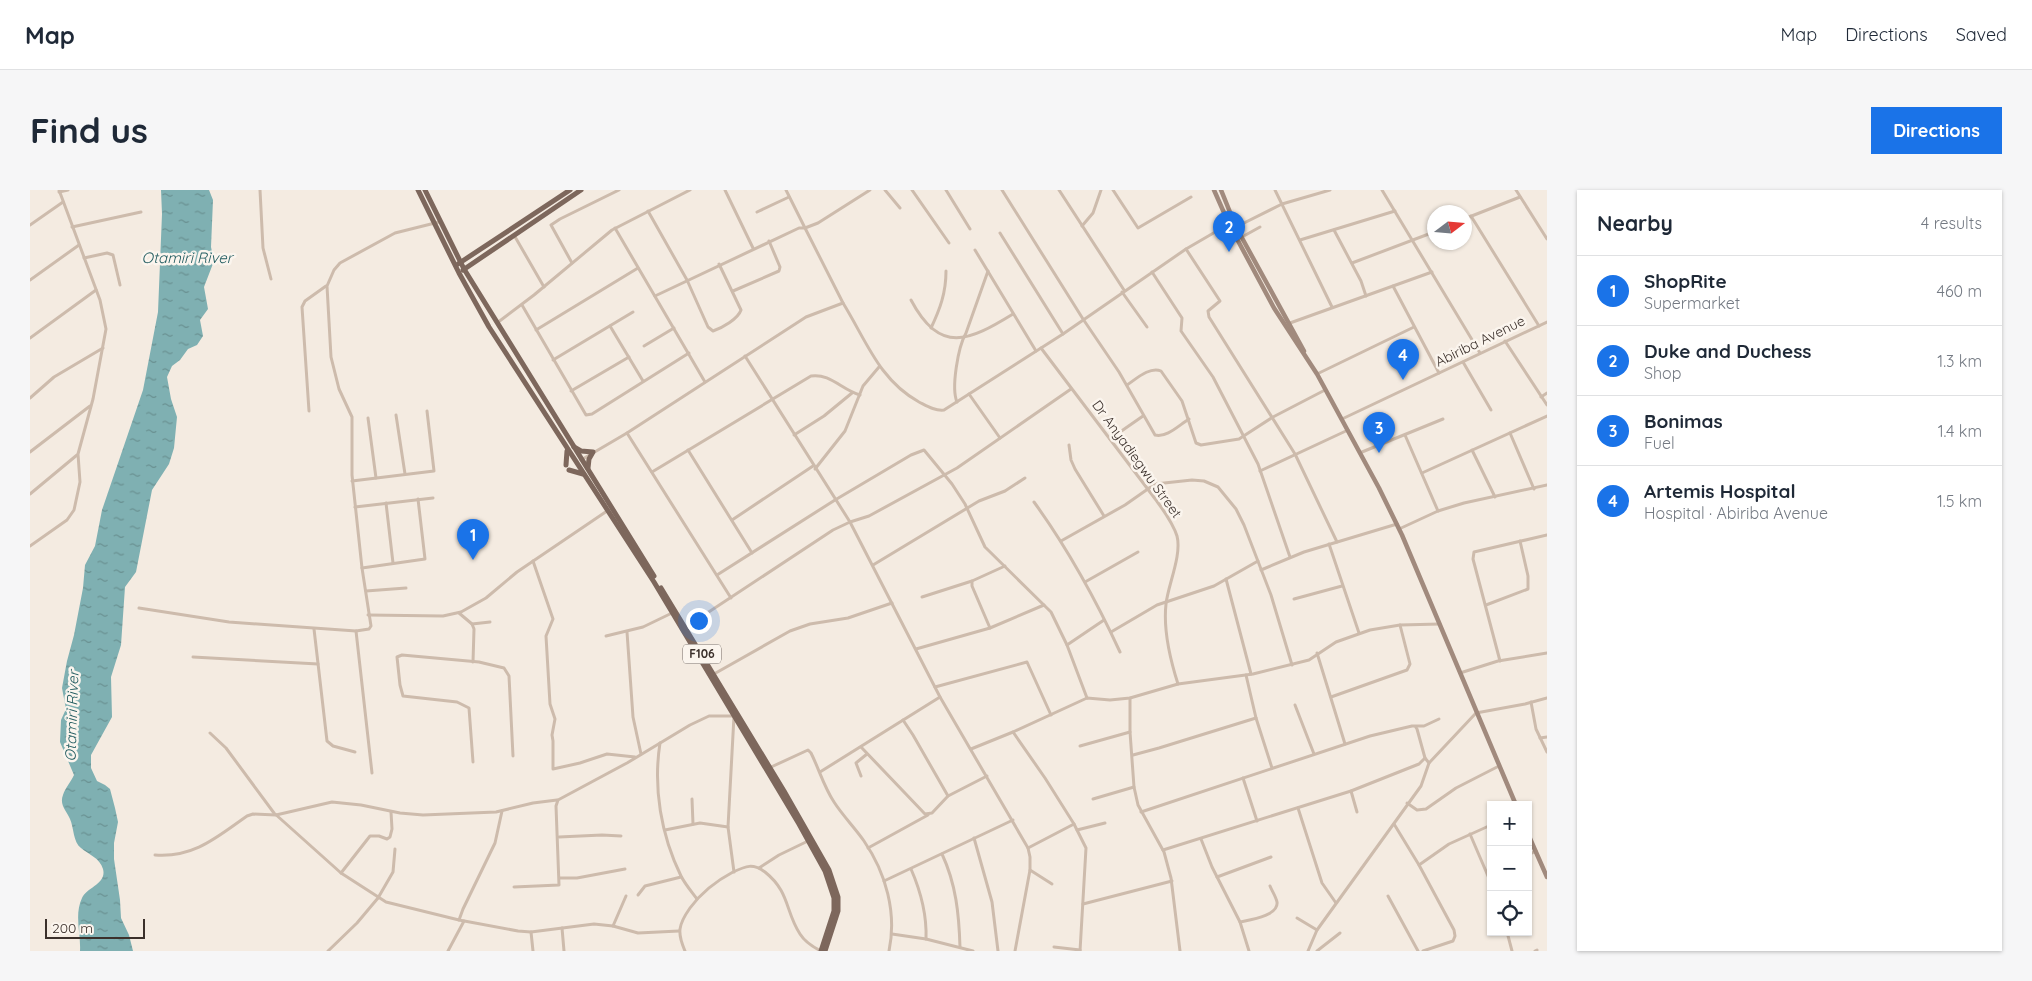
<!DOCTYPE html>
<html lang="en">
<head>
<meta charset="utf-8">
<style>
  :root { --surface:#fff; --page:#f6f6f7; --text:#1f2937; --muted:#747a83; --line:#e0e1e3; --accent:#1a73e8 }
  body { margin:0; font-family:Quicksand,sans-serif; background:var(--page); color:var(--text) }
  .controls { position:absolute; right:15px; bottom:15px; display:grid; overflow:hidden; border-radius:0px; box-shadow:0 1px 4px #0004 }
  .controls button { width:45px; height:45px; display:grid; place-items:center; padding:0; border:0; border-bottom:1px solid var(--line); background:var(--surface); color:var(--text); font:25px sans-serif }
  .compass { position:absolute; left:1397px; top:15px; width:45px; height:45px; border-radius:50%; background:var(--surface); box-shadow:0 1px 4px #0004; rotate:74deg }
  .scale { position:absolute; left:15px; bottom:12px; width:100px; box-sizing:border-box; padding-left:5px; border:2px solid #3b302b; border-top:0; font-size:14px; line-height:18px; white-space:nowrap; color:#3b302b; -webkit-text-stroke:4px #fbf5ee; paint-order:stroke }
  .you { position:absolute; left:668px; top:430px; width:18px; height:18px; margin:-12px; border:4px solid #fff; border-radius:50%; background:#1a73e8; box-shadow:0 0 0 8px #1a73e833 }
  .badge { display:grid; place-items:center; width:32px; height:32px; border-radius:50%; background:var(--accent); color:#fff; font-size:16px; font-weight:700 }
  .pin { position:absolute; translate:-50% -41px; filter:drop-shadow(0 1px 2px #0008) }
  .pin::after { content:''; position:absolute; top:26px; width:18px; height:15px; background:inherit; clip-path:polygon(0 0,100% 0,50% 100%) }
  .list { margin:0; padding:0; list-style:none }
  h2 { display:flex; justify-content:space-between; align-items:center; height:65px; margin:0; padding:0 20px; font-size:21px }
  h2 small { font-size:16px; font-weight:400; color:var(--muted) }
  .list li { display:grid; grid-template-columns:32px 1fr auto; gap:15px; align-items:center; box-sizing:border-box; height:70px; padding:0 20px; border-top:1px solid var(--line) }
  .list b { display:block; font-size:19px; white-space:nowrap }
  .list p { margin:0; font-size:16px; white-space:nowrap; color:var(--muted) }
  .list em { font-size:16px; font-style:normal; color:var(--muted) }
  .icon { flex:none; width:28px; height:28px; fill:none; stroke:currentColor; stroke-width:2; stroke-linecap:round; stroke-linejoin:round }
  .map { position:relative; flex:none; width:1517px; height:761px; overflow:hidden; border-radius:0px }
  header { display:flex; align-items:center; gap:30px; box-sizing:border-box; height:70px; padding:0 25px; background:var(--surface); border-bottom:1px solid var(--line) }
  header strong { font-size:24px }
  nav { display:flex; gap:28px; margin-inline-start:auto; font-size:18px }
  .intro { display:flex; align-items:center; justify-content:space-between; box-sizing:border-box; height:120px; padding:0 30px }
  h1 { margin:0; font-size:35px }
  .button { padding:12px 22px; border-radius:0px; background:var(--accent); color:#fff; font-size:18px; font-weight:700 }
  main { display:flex; gap:30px; padding:0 30px }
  aside { flex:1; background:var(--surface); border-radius:0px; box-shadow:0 1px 4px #0004 }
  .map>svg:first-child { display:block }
  .water { fill:url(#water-ripples) }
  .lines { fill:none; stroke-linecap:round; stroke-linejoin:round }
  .minor { stroke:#cdbbac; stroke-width:3 }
  .secondary { stroke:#a18a7d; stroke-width:4.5 }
  .primary { stroke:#7d675c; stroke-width:5 }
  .labels { text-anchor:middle; stroke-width:5; stroke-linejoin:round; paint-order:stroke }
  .shield { fill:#fbf5ee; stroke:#756b66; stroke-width:1 }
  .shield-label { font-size:12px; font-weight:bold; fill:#3b302b }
  .street-label { font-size:14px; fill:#3b302b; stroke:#fbf5ee }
  .water-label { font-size:15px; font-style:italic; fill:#1f5a5e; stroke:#fbf5ee }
</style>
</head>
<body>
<header>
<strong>Map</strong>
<nav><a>Map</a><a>Directions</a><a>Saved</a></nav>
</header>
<div class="intro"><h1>Find us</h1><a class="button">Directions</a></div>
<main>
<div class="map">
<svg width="1517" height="761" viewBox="0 0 1517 761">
  <defs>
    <pattern id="water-ripples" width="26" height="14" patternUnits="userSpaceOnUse" patternTransform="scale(1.25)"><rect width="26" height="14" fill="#7fb0b2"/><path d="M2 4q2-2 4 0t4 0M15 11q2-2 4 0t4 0" fill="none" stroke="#699091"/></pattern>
  </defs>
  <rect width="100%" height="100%" fill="#f4ebe1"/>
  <path class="water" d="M131,0H179L183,10L181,57L184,71L174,97L178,119L170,130L173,146L167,155L158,159L150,170L142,176L137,187L141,209L147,227L144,258L139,274L122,300L106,382L95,397L91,455L81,487L82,527L61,565V578L67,591L75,595L80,599L85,618L88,632L84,653V669L90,710L91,728L99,745L103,761H50C51,743 44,725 52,708C57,697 77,694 73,679C70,668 58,664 51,658C43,652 44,638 40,629C37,621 29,615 33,605C35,598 41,592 44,585L30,552L31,530L36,519L32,498L37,471L44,445L53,398L55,375L65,356L72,320L113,200L128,122L132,24Z"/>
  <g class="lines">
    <g class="minor">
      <polyline points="230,0 233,58 241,89"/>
      <polyline points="695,0 723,58"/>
      <polyline points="855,0 870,18"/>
      <polyline points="882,0 919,53"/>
      <polyline points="916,0 940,39"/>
      <path d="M972,0L1053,129L1089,182L1125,245C1137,248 1149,235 1159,229"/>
      <polyline points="1029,0 1094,100"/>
      <polyline points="1083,0 1108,38 1161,7"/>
      <polyline points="1245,0 1302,117"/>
      <polyline points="1352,0 1450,163"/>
      <polyline points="1486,0 1517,49"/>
      <polyline points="29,2 38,0"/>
      <path d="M618,21L657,90L678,137L683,141C692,138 708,129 711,120L689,74"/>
      <polyline points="727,22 759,7"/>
      <polyline points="1441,26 1509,136"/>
      <polyline points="1434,29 1490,7"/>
      <polyline points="0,35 33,12"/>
      <polyline points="1052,36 1063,23 1071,0"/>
      <polyline points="42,37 111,22"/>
      <polyline points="1206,37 1252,14 1300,0"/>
      <polyline points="585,38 675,192"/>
      <polyline points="1304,40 1331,91 1336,106"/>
      <polyline points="970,43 1033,144"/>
      <polyline points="484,45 514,97"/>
      <polyline points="1212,47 1230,37"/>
      <polyline points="1270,50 1365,21"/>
      <polyline points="1156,59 1190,111 1178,121 1179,127 1265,264 1307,352"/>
      <polyline points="945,60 1006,161"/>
      <polyline points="54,68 77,63 83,65 90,95"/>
      <polyline points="542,73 521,35 530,29 589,0"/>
      <polyline points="1322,73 1404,42"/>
      <polyline points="1122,82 1152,128 1151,141 1183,187 1228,274 1260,367"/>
      <polyline points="0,90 49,55"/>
      <polyline points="1363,96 1409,183"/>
      <polyline points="703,101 749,81 750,77 739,51"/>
      <polyline points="1092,102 1117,137"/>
      <polyline points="625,106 769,38 775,38 756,0"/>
      <path d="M881,110C910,165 939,151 983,124"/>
      <polyline points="813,113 775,38 788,33 840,0"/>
      <polyline points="492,115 556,225 562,224 659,163"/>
      <polyline points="467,133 504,105 582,40 660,0"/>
      <polyline points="1260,133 1402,82"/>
      <polyline points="580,136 613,191"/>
      <path d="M901,138C910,119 916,103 916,81"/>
      <polyline points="506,140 608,78"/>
      <polyline points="0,148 66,100"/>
      <polyline points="1475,151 1517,215"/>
      <polyline points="614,156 644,138"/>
      <path d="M1011,158L1126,310C1134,321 1143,333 1147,346C1152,365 1138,395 1136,414C1133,441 1140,469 1148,494"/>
      <polyline points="715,166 820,332 910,507 998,658 1000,667 1000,680 985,761"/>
      <polyline points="523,170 603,122"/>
      <polyline points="1433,172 1461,220"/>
      <polyline points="1287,184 1384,137"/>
      <path d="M1097,195C1106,189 1120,176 1131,181L1152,211L1166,253L1171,255L1209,249L1243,227L1295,200"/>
      <polyline points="541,201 599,167"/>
      <polyline points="939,204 970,248"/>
      <polyline points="1511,207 1517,203"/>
      <polyline points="0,208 24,187 73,158"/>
      <path d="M927,212C921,198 928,157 936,143L958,81"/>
      <polyline points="279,221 272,117 275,111 296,96"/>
      <polyline points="366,225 375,284"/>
      <polyline points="338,228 346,288"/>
      <polyline points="1312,229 1517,132"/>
      <polyline points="597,243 701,408"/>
      <polyline points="1480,243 1504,299"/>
      <polyline points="764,245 794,226 822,203"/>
      <polyline points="1375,245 1408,321"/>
      <polyline points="1080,249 1113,226"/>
      <polyline points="1039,255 1041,270 1045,279 1074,326"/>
      <polyline points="658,260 722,363"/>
      <polyline points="1442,260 1465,307"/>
      <polyline points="0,262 60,216"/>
      <polyline points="1332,262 1413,229"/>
      <path d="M551,270L597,243L776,127L813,113C836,150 849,190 889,212C897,216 905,221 914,220L1033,144L1156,59L1199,34"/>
      <polyline points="785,279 815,241 833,196 849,177"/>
      <polyline points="1230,281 1318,240"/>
      <path d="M622,282L781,186C800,183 812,200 830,205"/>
      <polyline points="1392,283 1517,226"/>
      <polyline points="322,291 404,281 397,221"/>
      <polyline points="0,304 47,265"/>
      <path d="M1004,312C1038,359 1066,410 1090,462"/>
      <polyline points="356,313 363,373"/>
      <polyline points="325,317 403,308"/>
      <polyline points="702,330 783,276"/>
      <polyline points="1369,339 1408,321 1434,313 1517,295"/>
      <polyline points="1031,351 1095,315 1125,294 1162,290 1174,291 1188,297 1206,319 1214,335 1241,405 1262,475"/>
      <polyline points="1299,354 1329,443"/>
      <polyline points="0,356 37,330 44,320 50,292 48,264 63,209 76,139 70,110 29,0"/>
      <polyline points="503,371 523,429 516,446 520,514 525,529 522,545 523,551 523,579 550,573 577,564 605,567"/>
      <polyline points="843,375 949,311 975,301 995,288"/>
      <polyline points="332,378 395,369 388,309"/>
      <polyline points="1231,380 1274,362 1367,334"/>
      <polyline points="687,385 805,310 881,265 894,260 922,294 935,314 955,357 1021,422 1037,455 1057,508"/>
      <polyline points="1196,389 1221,484"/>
      <polyline points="1055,392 1108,362"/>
      <polyline points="336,401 376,398"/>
      <polyline points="892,407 942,391"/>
      <polyline points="1264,409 1312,396"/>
      <polyline points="1456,415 1498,399 1498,386 1490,351"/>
      <polyline points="109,418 199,432 326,441 339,439 341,436 332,378 322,285 322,227 309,199 301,167 297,96 304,80 310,73 365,43 409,32"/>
      <polyline points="429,423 442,434 444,439 443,472"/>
      <polyline points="338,425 413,426 431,422 456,408 487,382 577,321"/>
      <polyline points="442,434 460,432"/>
      <polyline points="656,437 803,340 820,332 839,326 927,278 1041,199"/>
      <polyline points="960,438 942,396 942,391 975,376"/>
      <polyline points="284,439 297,551 303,556 325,562"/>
      <polyline points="326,441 342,583"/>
      <polyline points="597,442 603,527 611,564"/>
      <polyline points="1081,442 1127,415 1184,396 1228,371"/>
      <polyline points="576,446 613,437 642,423"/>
      <polyline points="1037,455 1074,430"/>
      <polyline points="886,459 960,438 1014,415"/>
      <polyline points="1287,463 1315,554"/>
      <polyline points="163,467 288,474"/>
      <polyline points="1470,471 1443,369 1444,362 1517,345"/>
      <polyline points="1430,483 1468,471 1517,463"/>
      <polyline points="684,484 760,441 780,434 818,428 862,413"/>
      <polyline points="1216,485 1226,528 1242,578"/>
      <polyline points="905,497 997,472 1021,525"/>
      <polyline points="1301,507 1377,480 1380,474 1370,435"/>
      <polyline points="1100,508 1100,542 1104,597 1108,615 1134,662 1141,688 1150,761"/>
      <polyline points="1501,512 1506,539 1517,562"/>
      <polyline points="1265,515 1284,564"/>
      <polyline points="1386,536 1394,536 1409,529"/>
      <polyline points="983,542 1015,588 1044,634 1056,658 1050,761"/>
      <polyline points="180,543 196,558 244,623 311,683 356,712 429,730 488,741 501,742 564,734 583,736 608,743 649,741"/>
      <polyline points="1510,548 1517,547"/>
      <path d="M630,553C623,598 631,645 651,686C655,694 661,701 667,709"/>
      <polyline points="1050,556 1100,542"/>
      <polyline points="831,557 895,624 902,623 918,606 883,545 873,530"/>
      <polyline points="941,559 983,542 1057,508 1080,510 1100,508 1148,494 1223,484 1279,470 1306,452 1340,440 1370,435 1410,434"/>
      <polyline points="1103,565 1129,558 1226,528"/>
      <polyline points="443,572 439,518 427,512 373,506 370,495 367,467 372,465 449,472 474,478 479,486 483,566"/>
      <path d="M739,578L778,560L781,563C789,579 794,597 804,612C813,626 825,638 834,651C856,683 867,723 859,761"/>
      <polyline points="790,582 910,507"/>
      <polyline points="831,586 826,573 837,564"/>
      <polyline points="1213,588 1227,631"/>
      <polyline points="1321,601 1327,622"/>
      <polyline points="918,606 957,586"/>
      <polyline points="662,609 663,634"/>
      <polyline points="1063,609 1104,597"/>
      <polyline points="1377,613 1387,620 1396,619 1426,598 1469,576"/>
      <polyline points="1268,618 1292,693 1306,713"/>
      <polyline points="1111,622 1340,546 1382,536 1385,536 1387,539 1395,568 1399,573"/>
      <polyline points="1364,634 1389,675 1424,740 1425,746 1423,751 1393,761"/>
      <polyline points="635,640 670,633 698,637"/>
      <polyline points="1047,640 1075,633"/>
      <polyline points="1440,644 1461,693"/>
      <polyline points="529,647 572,645 591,646"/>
      <polyline points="944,648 962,712 968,761"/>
      <polyline points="1171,649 1182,677 1210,732 1219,761"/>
      <polyline points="838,658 898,625"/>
      <polyline points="998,658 1044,634"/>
      <polyline points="1133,660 1321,601 1389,574 1395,568"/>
      <path d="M912,664C926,694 929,724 930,757"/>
      <path d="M125,665C164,668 187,647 217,626L223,624L246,625L302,612L331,615L370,623L393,625L466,622L503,613L527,610"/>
      <polyline points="1498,665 1506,661"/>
      <polyline points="1389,675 1419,654 1461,635"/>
      <polyline points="729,678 749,665 778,651"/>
      <path d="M881,679C891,702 897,724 896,749"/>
      <polyline points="1000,680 1022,694"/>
      <polyline points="311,683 340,646 349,646 357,649 360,647 362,639 361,622"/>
      <polyline points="1187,687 1241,667"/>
      <polyline points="530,688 547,688 595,679"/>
      <polyline points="854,691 983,630"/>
      <polyline points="484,697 529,695 526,616 528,610 597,573 660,535 679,526 704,526 698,637 704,682"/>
      <polyline points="608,705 615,696 651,687"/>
      <polyline points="1358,706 1388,761"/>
      <polyline points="348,708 363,682 365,659"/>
      <polyline points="1053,714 1142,691"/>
      <polyline points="1267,728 1287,740"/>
      <polyline points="429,730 433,719 465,653 472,621"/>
      <path d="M1210,732C1219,730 1249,726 1247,712C1246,707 1242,701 1240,696"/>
      <polyline points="583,736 596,706"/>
      <polyline points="532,738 534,761"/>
      <polyline points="501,742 503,761"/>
      <polyline points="1477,742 1482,761"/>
      <polyline points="862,744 896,749 943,761"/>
      <polyline points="1024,757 1050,760"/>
      <polyline points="298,761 327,733 348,708"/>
      <polyline points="418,761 434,731"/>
      <path d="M655,761C647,743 648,735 660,718C671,703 686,691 703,682C716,676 723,673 735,682C760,702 755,721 770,744C775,752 783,757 791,761"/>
      <polyline points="1278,761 1287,740 1391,596 1399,573 1446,523 1495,514 1517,508"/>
      <polyline points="1287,761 1310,743"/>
      <polyline points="1505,761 1507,760"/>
    </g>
    <g class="secondary">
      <polyline points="1184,0 1199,34 1244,118 1287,184 1349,298 1372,345 1486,615"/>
      <polyline points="1191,0 1206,37 1274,161"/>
      <polyline points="1498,644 1517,687"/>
    </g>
    <g class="primary">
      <polyline points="388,0 429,83 459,137 624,392 769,634 795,681 804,708 804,721 791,761"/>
      <polyline points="395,0 434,79 624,386"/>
      <polyline points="428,74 540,0"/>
      <polyline points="433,80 551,0"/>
      <polyline points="544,257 551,261 563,262 559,269 558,278"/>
      <polyline points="536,275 537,261"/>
      <polyline points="539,280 553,284"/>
      <polyline points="631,398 754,601 799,680 808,707 808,721 795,761"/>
    </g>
  </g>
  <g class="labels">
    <rect class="shield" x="653" y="454.5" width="38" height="19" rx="4"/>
    <g class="shield-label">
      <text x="672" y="468">F106</text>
    </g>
    <g class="street-label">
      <text transform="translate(1450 151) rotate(-26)" y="5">Abiriba Avenue</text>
      <text transform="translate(1107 269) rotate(54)" y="5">Dr Anyadiegwu Street</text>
    </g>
    <g class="water-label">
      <text x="157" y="73">Otamiri River</text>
      <text transform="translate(42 526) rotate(-88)" y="5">Otamiri River</text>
    </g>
  </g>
</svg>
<div class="controls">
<button>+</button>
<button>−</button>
<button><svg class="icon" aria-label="locate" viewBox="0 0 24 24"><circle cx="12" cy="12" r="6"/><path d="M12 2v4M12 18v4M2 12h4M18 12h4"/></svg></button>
</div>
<svg class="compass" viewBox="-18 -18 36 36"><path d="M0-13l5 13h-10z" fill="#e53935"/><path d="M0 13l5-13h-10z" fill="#747a83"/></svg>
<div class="scale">200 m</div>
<div class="you"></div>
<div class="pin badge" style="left:443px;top:370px">1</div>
<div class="pin badge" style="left:1199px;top:62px">2</div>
<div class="pin badge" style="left:1349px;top:263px">3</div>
<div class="pin badge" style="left:1373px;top:190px">4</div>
</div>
<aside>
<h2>Nearby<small>4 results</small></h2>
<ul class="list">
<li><span class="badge">1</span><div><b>ShopRite</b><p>Supermarket</p></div><em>460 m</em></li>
<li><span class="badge">2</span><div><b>Duke and Duchess</b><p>Shop</p></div><em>1.3 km</em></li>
<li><span class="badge">3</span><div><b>Bonimas</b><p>Fuel</p></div><em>1.4 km</em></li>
<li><span class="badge">4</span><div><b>Artemis Hospital</b><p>Hospital · Abiriba Avenue</p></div><em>1.5 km</em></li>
</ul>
</aside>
</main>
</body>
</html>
